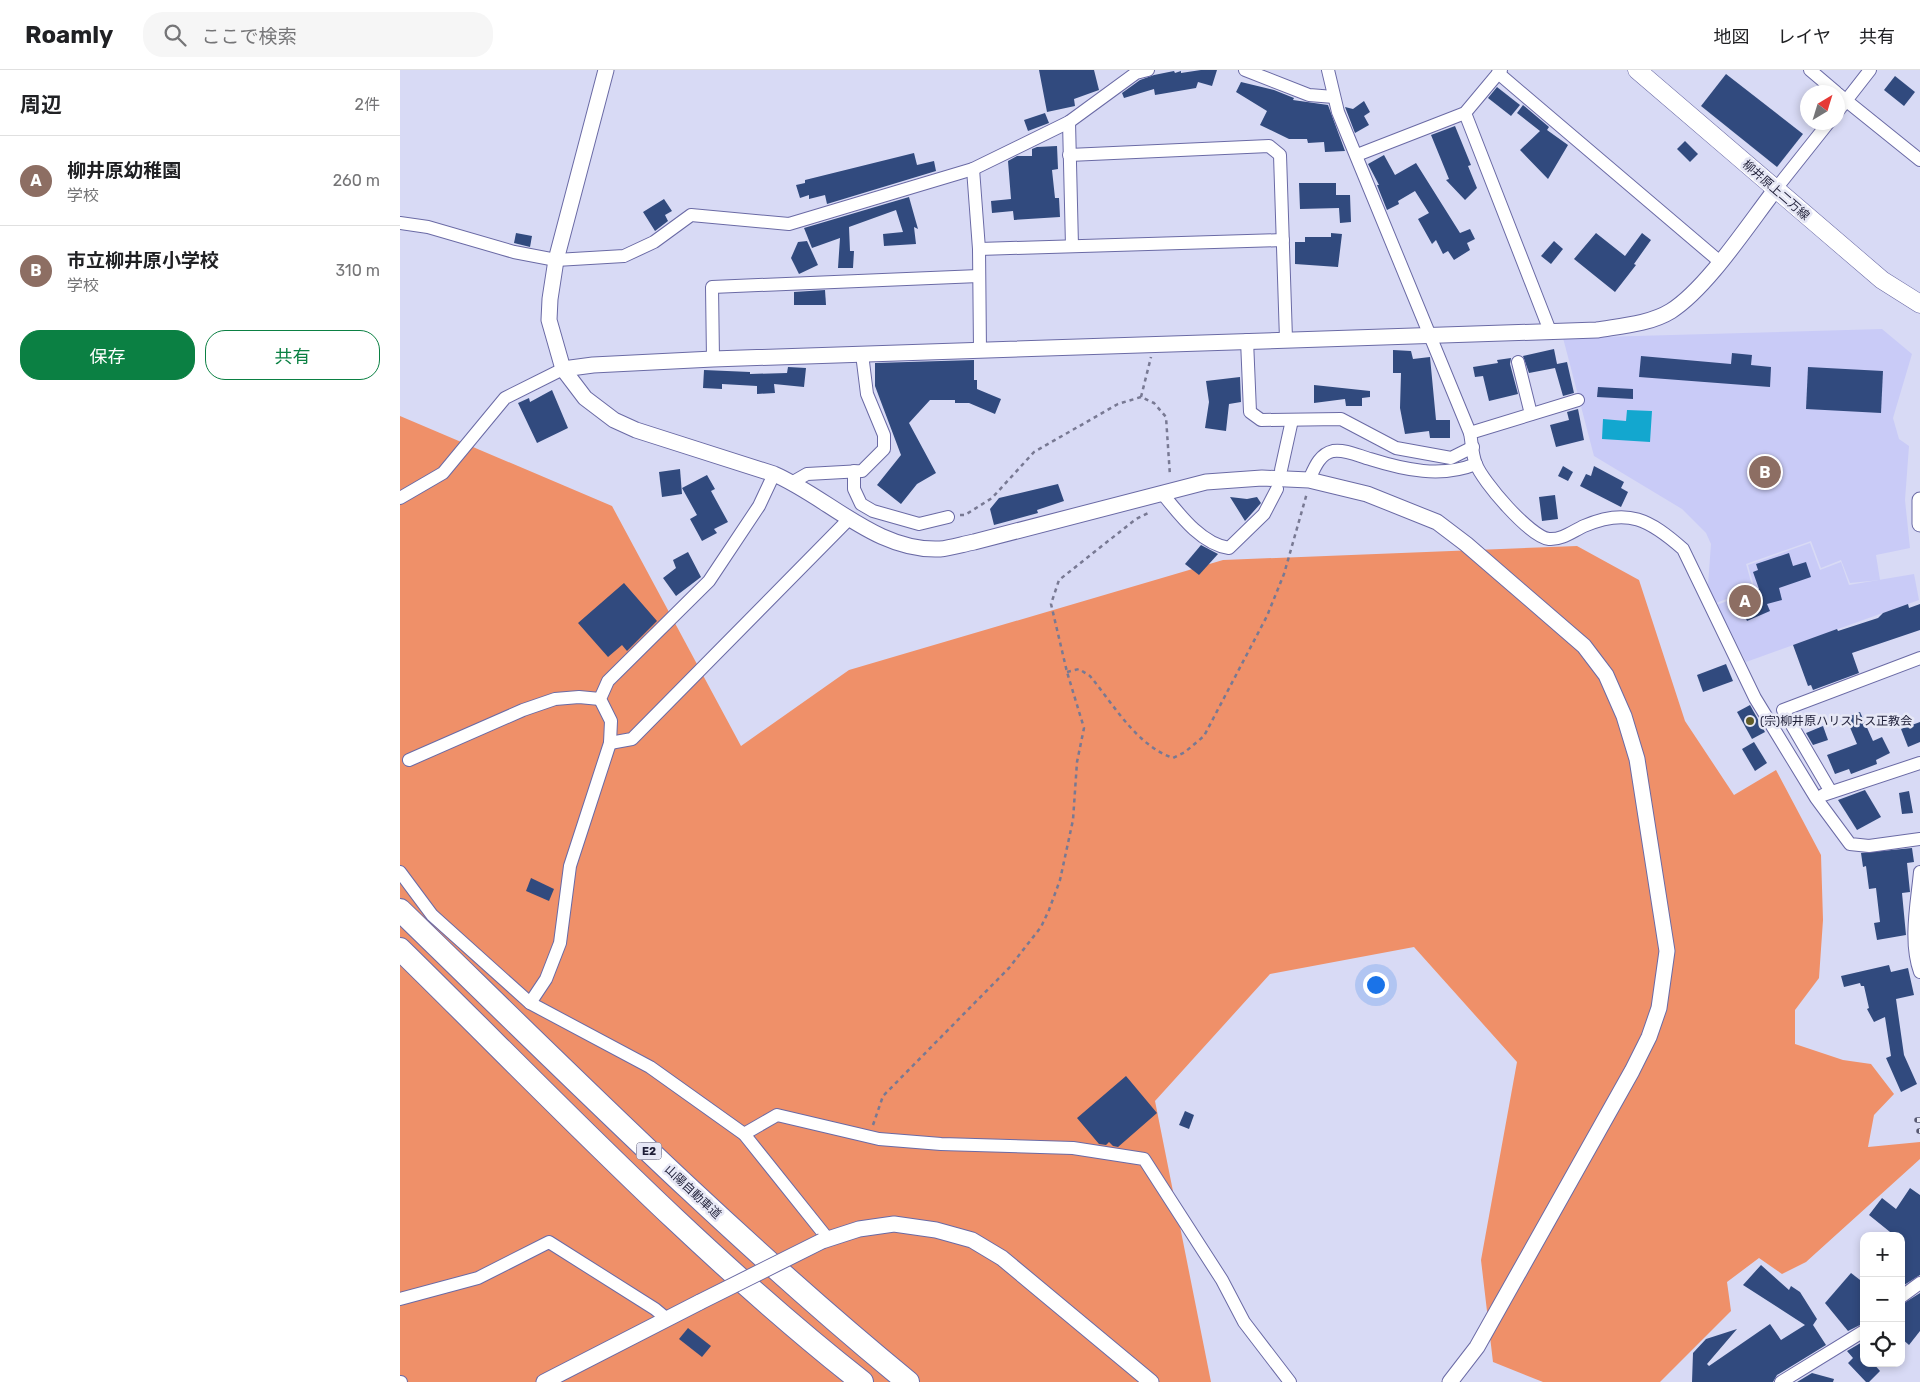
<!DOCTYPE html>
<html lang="ja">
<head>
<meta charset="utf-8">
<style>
  :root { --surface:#fff; --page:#f6f6f6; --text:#202124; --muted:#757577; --line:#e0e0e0; --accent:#0b8043 }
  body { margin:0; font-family:Rubik,"Noto Sans JP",sans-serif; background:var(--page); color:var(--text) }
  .controls { position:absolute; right:15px; bottom:15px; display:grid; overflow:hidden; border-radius:10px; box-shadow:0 2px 8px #0003 }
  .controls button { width:45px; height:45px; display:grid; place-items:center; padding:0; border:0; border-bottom:1px solid var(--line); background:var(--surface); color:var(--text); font:25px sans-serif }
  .compass { position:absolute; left:1400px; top:15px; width:45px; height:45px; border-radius:50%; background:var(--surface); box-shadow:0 2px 8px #0003; rotate:38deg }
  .you { position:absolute; left:975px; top:914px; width:18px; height:18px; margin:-12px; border:4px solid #fff; border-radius:50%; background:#1a73e8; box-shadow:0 0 0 8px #1a73e833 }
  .badge { display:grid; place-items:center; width:32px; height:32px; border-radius:50%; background:var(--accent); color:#fff; font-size:16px; font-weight:700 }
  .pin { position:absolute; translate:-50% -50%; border:2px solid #fff; box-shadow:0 1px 5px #0006 }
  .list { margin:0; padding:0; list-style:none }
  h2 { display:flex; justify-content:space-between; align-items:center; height:65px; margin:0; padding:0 20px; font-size:21px }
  h2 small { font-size:16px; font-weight:400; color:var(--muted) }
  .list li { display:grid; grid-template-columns:32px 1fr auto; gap:15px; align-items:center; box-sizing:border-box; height:90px; padding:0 20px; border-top:1px solid var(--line) }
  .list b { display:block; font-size:19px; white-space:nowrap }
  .list p { margin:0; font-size:16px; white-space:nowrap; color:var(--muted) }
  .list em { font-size:16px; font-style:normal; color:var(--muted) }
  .actions { display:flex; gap:10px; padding:15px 20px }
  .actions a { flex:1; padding:11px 0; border:1px solid var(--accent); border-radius:20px; text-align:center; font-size:18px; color:var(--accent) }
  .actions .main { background:var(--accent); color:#fff }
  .icon { flex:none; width:28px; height:28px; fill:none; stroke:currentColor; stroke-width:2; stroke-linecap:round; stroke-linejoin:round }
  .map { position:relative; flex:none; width:1520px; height:1312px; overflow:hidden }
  header { display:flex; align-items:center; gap:30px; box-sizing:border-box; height:70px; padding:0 25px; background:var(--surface); border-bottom:1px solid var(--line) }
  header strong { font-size:24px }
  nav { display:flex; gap:28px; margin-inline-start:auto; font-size:18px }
  .search { width:350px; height:45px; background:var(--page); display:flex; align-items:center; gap:12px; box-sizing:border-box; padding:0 18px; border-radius:20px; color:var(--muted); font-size:19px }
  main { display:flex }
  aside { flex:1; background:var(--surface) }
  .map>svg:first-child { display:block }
  .built { fill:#c9cbf7 }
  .green { fill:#ef9069 }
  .water { fill:#13a7cf }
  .building { fill:#314a7e }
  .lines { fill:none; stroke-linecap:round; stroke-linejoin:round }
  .minor-casing { stroke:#6a6aa5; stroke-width:14 }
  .tertiary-casing { stroke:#6a6aa5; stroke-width:17 }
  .secondary-casing { stroke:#6a6aa5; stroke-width:19 }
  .motorway-casing { stroke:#6a6aa5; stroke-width:24 }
  .path { stroke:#787993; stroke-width:2.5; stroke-dasharray:4 4; stroke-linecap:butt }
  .minor { stroke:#fff; stroke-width:12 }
  .tertiary { stroke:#fff; stroke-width:15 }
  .secondary { stroke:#fff; stroke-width:18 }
  .motorway { stroke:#fff; stroke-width:22 }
  .rail-casing { stroke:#575872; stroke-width:5.5 }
  .rail { stroke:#e7e8f6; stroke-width:4; stroke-dasharray:11; stroke-linecap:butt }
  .tertiary-bridge-casing { stroke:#6a6aa5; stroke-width:17; stroke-linecap:butt }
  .tertiary-bridge { stroke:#fff; stroke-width:15 }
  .poi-dot { fill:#605b27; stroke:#e7e8f6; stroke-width:2 }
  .labels { text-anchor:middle; stroke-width:5; stroke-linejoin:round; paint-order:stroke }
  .shield { fill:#e7e8f6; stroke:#5b5b71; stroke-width:1 }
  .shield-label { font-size:11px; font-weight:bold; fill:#1f1f38 }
  .street-label { font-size:12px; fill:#1f1f38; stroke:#e7e8f6 }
  .poi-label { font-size:12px; fill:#1f1f38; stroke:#e7e8f6; text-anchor:start }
</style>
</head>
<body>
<header>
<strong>Roamly</strong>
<div class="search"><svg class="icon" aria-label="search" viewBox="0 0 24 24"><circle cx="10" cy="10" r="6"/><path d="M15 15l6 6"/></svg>ここで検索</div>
<nav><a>地図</a><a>レイヤ</a><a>共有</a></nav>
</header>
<main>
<aside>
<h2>周辺<small>2件</small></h2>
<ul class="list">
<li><span class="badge" style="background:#8d6e63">A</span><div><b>柳井原幼稚園</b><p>学校</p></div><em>260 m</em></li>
<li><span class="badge" style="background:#8d6e63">B</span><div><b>市立柳井原小学校</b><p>学校</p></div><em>310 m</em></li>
</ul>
<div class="actions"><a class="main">保存</a><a>共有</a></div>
</aside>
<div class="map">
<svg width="1520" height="1312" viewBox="0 0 1520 1312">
  <rect width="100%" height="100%" fill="#d8daf5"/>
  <g class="built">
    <polygon points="1482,259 1512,284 1493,348 1499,369 1509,376 1505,430 1510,478 1476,485 1480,510 1450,513 1441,490 1421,498 1411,471 1346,494 1353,519 1316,533 1308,515 1311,474 1306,463 1282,439 1194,386 1163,268"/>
    <polygon points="1410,473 1420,500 1441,492 1449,515 1514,504 1519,530 1346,592 1317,535 1355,520 1348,495"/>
  </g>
  <polygon class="green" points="0,346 212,436 341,676 449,600 823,490 1177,476 1239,510 1285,651 1334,725 1376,700 1421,785 1423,850 1419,908 1395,940 1395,974 1443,990 1471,994 1494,1024 1474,1045 1468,1077 1520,1072 1520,1089 1406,1192 1382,1204 1359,1188 1327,1212 1331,1241 1260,1312 1143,1312 1093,1292 1081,1190 1117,992 1014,877 870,904 755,1031 811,1312 0,1312"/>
  <polygon class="water" points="1227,340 1252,341 1250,372 1202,369 1203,349 1226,351"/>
  <g class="building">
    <polygon points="639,0 694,0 699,20 674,29 675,36 647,42"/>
    <polygon points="801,0 817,0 812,16 798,12 796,18 755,25 754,19 724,28 722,23 740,10 754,5 774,1 775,3 781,1 781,3"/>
    <polygon points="1326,4 1403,64 1377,97 1301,36"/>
    <polygon points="1495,6 1515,22 1504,36 1484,20"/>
    <polygon points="841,12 874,20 894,28 893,30 928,35 945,81 925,82 924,72 908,73 907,69 889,69 860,55 867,41 836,22"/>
    <polygon points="1097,17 1120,35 1111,46 1088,28"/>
    <polygon points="964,31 970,42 964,46 969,55 955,63 945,37 953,39"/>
    <polygon points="1123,35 1149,57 1147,60 1168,75 1148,109 1120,80 1140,61 1117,43"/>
    <polygon points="645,43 649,53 628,61 624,50"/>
    <polygon points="1055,56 1071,95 1068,96 1077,118 1065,130 1046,110 1049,109 1031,65"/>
    <polygon points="1285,71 1298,84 1290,92 1277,79"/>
    <polygon points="657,76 658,99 652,100 655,128 659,128 660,147 614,150 613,141 592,143 591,131 611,129 608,91 617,86 632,86 632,79 637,77"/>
    <polygon points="514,83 517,95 534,91 536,101 427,134 425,125 409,129 409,125 400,128 396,115 405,113 405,110"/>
    <polygon points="984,85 995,105 1016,93 1060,163 1070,159 1075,169 1067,173 1070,180 1054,190 1048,181 1043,184 1036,170 1032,174 1018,149 1029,143 1015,121 998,131 999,134 987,140 977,115 979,115 968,94"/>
    <polygon points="899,113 936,113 936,125 950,125 951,152 940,153 939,138 900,139"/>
    <polygon points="509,127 518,159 514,157 516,174 484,176 483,164 503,162 496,140 449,157 450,181 454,181 453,198 438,198 440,168 412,178 404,158"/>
    <polygon points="264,129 272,141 265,145 268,151 255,161 243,142"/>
    <polygon points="116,163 132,166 130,177 114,173"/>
    <polygon points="931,163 942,164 938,197 895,194 895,172 905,172 905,167 931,167"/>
    <polygon points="1196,163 1225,186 1242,163 1251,170 1234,194 1236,195 1215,222 1174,189"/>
    <polygon points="407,171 418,195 399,204 391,188 398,172"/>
    <polygon points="1154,171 1163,179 1151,194 1141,186"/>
    <polygon points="425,220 426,235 394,235 394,222"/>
    <polygon points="1154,279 1157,294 1167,292 1174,323 1163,326 1155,298 1129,303 1123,286"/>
    <polygon points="993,280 1011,281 1013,289 1030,287 1036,350 1050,350 1050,368 1030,368 1029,361 1005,364 1000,338 1001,303 993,303"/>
    <polygon points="1332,283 1352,285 1351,295 1371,297 1370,317 1239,307 1241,286 1331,294"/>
    <polygon points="1111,288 1110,294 1118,324 1089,331 1083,306 1075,307 1073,297 1098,293 1097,290"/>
    <polygon points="574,290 574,310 577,310 577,319 601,329 595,344 569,333 555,333 555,330 530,330 509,353 536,403 517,414 501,434 477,415 501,385 475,316 475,293"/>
    <polygon points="388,297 406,298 404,317 374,314 375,323 357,324 357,316 322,314 322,319 303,318 304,300 350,302 350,304 387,303"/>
    <polygon points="1408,297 1483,301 1481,343 1406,339"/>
    <polygon points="840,307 841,332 829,334 826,361 805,358 809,332 806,311"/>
    <polygon points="914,315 970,321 970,327 962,328 962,336 946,336 945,329 914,333"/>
    <polygon points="1198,317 1233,319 1233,329 1197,327"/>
    <polygon points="152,320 168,358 137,373 118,333 129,328 130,332"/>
    <polygon points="1178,339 1184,370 1156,377 1150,355 1169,350 1167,342"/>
    <polygon points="1163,396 1173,402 1168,411 1158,406"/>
    <polygon points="1194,396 1224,412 1221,418 1228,422 1221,437 1180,416 1186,404 1191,406"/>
    <polygon points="280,399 282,424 262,427 259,402"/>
    <polygon points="307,405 315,419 311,421 328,452 314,459 317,463 302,471 290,449 297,445 282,418"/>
    <polygon points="658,414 664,431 637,440 638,443 594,455 590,439 599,428"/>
    <polygon points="1155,425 1158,449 1142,451 1139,427"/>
    <polygon points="830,427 847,429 857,427 861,433 845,451"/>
    <polygon points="801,475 818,484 799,505 785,494"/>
    <polygon points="288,482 301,507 276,526 263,508 276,498 273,490"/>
    <polygon points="1389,483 1393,496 1406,492 1411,507 1379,518 1382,530 1367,534 1370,541 1347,551 1337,528 1359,519 1353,502 1358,500 1356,494"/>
    <polygon points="224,513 257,551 227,581 222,575 208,587 178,553"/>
    <polygon points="1508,534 1509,538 1520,534 1520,560 1452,583 1459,603 1413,620 1411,615 1408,616 1393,575 1437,559 1438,561 1478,548 1483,543"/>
    <polygon points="1326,594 1333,611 1303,622 1297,605"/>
    <polygon points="1350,635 1365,662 1352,669 1337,642"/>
    <polygon points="1460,642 1473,671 1482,667 1490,683 1476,690 1477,694 1451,704 1449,699 1435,704 1427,685 1457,674 1446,648"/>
    <polygon points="1520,652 1520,672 1508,677 1501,659"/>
    <polygon points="1423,656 1428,670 1413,675 1406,663"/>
    <polygon points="1354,672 1367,693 1355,701 1342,679"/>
    <polygon points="1465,720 1481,747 1457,760 1438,730"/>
    <polygon points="1509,721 1513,743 1502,744 1499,723"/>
    <polygon points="1512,778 1514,792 1507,793 1510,822 1502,823 1506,865 1477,870 1474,853 1480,852 1476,818 1469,819 1466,796 1463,797 1461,783"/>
    <polygon points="131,808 154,819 149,831 126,821"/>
    <polygon points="1489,895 1491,902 1508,898 1514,925 1496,929 1504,985 1517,1014 1501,1022 1486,988 1491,986 1485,947 1474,952 1467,939 1469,938 1464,916 1461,916 1460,913 1444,917 1441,906"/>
    <polygon points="726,1006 757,1043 718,1077 713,1076 709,1072 706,1075 699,1074 677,1048"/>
    <polygon points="785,1041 794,1045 789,1059 779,1055"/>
    <polygon points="1510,1118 1520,1125 1520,1205 1501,1217 1501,1166 1495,1166 1469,1145 1482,1128 1496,1139"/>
    <polygon points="1361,1195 1389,1220 1391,1216 1400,1222 1417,1249 1413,1255 1426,1275 1377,1305 1373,1312 1292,1312 1293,1283 1306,1269 1337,1259 1307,1294 1309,1296 1370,1254 1381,1270 1405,1255 1343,1215"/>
    <polygon points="1451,1203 1464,1213 1464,1253 1448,1261 1425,1233"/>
    <polygon points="1520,1223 1520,1261 1509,1275 1501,1268 1501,1235"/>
    <polygon points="288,1258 311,1276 302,1287 279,1269"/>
    <polygon points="1464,1271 1464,1293 1473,1293 1480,1301 1469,1312 1466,1312 1448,1293 1453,1288 1447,1281"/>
    <polygon points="1412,1303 1434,1309 1433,1312 1397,1312"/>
  </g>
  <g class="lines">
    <defs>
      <g id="minor">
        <polyline points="845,0 909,25 934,27"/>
        <path d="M928,0L938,42L1070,363C1072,373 1072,385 1076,394C1082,411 1130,467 1149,469C1162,470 1173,461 1184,456C1228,437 1250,450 1283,479L1355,628L1416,728L1450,774L1469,776L1520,769"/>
        <polyline points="1410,0 1436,22"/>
        <polyline points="1098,3 1319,191"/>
        <polyline points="1438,24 1520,90"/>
        <polyline points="1438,41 1470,0"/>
        <polyline points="1065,43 1150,261"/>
        <polyline points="669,52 672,176"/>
        <polyline points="669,85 869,76 880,85 886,269"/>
        <polyline points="957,85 1065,43 1101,0"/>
        <polyline points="573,99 579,179 580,280"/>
        <polyline points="1375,120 1429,52"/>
        <polyline points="0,153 28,157 114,182 156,190 224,186 254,172 291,145 389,154 573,99 669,52 736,3 748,0"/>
        <polyline points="579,179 883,170"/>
        <polyline points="847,270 850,342 861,350 941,349 996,378 1051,388 1073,377"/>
        <polyline points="313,289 312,217 579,206"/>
        <polyline points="1118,292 1131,344"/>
        <polyline points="1070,363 1178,330"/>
        <polyline points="881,400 892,350"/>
        <polyline points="454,401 454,419 461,434 473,441 519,454 548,447"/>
        <path d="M909,410C914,399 919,384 933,381C945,379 959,386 970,389C1005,400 1041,408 1076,394"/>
        <polyline points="393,412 407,404 462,401 484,379 484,365 467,324 462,284"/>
        <path d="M762,423C779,444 801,474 829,478L864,444L877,419"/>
        <polyline points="0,428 43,403 105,328 163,299"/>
        <polyline points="210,673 232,669 450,448"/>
        <polyline points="9,690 123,640 155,629 179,627 200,629"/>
        <polyline points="1431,722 1383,640 1520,588"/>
        <polyline points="1423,725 1520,693"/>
        <polyline points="0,802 32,845 130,933 250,997 344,1064 428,1169"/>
        <path d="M1520,802C1517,834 1509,871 1520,902"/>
        <polyline points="130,933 146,909 160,873 170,796 210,673 211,651 200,629 208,611 309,511 359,436 374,404"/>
        <polyline points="344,1064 377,1045 479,1069 541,1074 673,1078 744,1089 822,1210 844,1252 890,1312"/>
        <polyline points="1501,1227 1520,1213"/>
        <polyline points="0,1229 78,1208 149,1172 255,1239 267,1249"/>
        <polyline points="0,1312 1,1312"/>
        <polyline points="1381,1312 1464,1261"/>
      </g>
      <g id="tertiary">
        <path d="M206,0L156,190L150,229L149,250L163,299L185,328L214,350L236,360L374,404C429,428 477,482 540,479C551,478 563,474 574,472L806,412L862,408L909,410L967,424L1037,452L1066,474L1184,576L1206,605L1224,646L1237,689L1267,881L1259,938L1249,967L1232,1001L1077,1277L1050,1312"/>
        <path d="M163,299L193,295L313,289L1197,260C1221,256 1250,254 1271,241C1307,218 1348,155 1375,120"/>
        <polyline points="1520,430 1520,454"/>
        <polyline points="422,1171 459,1159 494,1154 536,1160 572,1170 602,1188 751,1312"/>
        <polyline points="144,1312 300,1232"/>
      </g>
      <polyline id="secondary" points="1237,0 1482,210 1520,234"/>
      <g id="motorway">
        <path d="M0,840C166,1001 329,1165 508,1312"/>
        <path d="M0,879C149,1025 298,1183 462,1312"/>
      </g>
    </defs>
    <use href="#minor" class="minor-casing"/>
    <use href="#tertiary" class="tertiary-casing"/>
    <use href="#secondary" class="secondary-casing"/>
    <use href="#motorway" class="motorway-casing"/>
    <g class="path">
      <polyline points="741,327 751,287"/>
      <polyline points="560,445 565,445 592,428 634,382 718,334 741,327 754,333 766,347 770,406"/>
      <path d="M667,602L679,599L690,606C714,635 736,675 773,688L785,682L804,666L867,546L884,504L907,423"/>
      <polyline points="473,1055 483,1026 609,898 641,857 649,840 660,810 673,750 677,692 684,658 667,602 651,534 659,510 736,449 750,442"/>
    </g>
    <use href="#minor" class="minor"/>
    <use href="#tertiary" class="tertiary"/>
    <use href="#secondary" class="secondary"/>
    <use href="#motorway" class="motorway"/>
    <defs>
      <g id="rail">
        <polyline points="1517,1050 1520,1050"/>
        <polyline points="1519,1061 1520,1061"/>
      </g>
    </defs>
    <use href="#rail" class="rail-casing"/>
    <use href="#rail" class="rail"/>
    <defs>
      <polyline id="tertiary-bridge" points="300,1232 422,1171"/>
    </defs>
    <use href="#tertiary-bridge" class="tertiary-bridge-casing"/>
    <use href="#tertiary-bridge" class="tertiary-bridge"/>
  </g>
  <circle class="poi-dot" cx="1350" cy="651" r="5"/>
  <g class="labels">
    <rect class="shield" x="236.5" y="1072.5" width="25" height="17" rx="4"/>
    <g class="shield-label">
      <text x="249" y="1085">E2</text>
    </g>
    <g class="street-label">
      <text transform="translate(1376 120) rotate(41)" y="4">柳井原上二万線</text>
      <text transform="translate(293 1122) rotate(43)" y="4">山陽自動車道</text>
    </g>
    <g class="poi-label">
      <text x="1360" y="655">(宗)柳井原ハリストス正教会</text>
    </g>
  </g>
</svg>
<div class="controls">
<button>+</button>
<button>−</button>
<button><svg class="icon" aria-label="locate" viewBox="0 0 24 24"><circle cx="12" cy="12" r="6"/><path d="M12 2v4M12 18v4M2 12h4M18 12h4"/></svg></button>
</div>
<svg class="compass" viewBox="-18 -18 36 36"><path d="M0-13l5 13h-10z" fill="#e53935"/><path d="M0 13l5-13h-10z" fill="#757577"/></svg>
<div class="you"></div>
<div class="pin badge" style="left:1345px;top:531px;background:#8d6e63">A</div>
<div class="pin badge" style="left:1365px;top:402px;background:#8d6e63">B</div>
</div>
</main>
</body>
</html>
